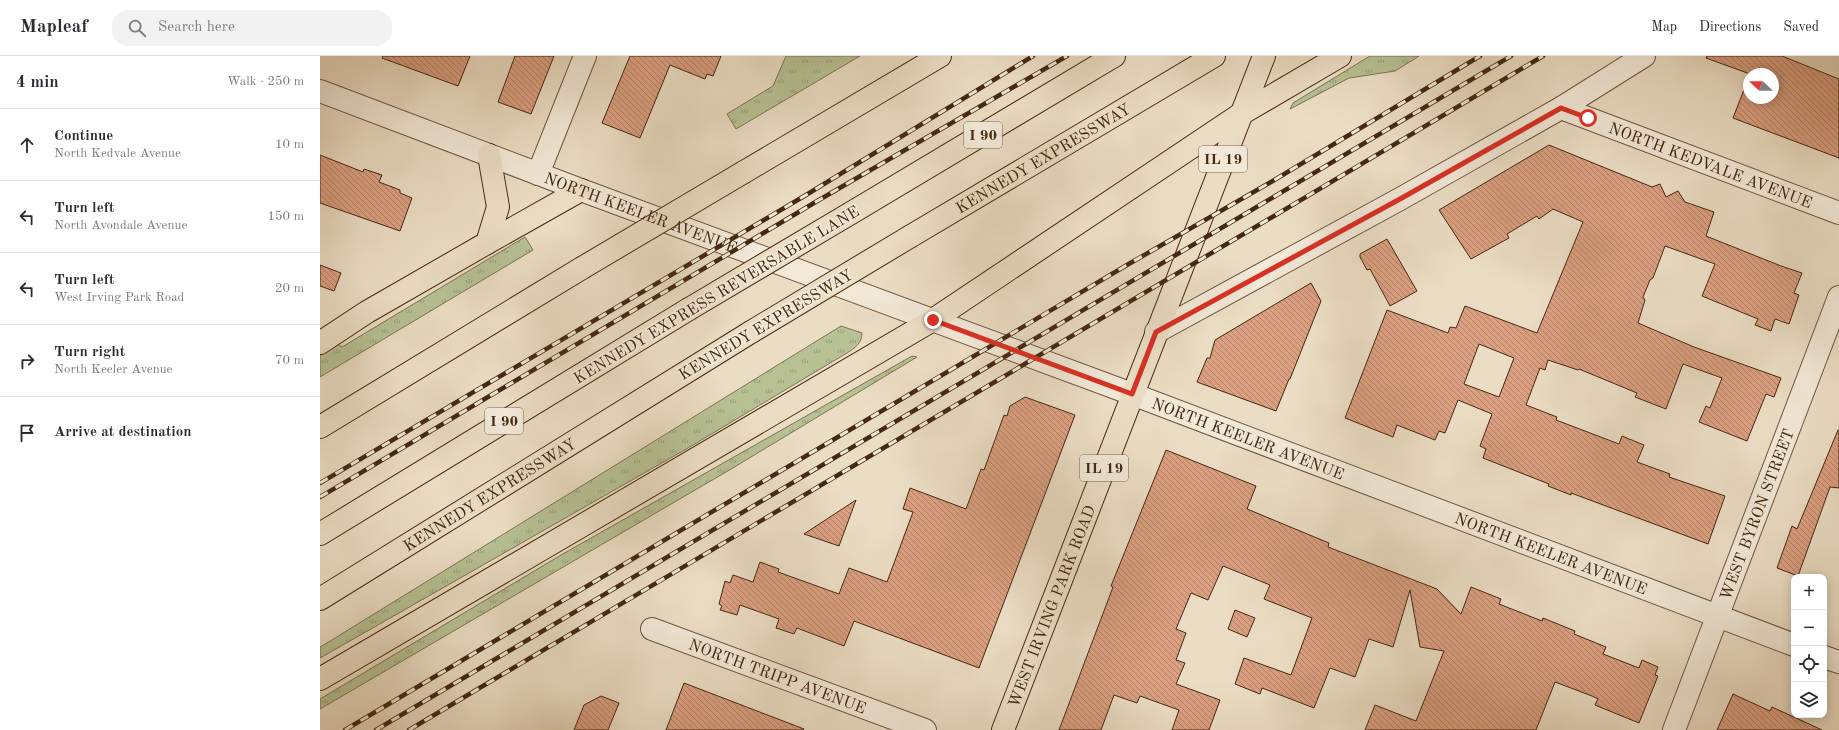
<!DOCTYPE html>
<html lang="en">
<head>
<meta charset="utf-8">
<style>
  :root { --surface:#fff; --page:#f2f2f3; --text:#2b2b33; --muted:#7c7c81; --line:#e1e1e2 }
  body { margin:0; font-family:"Old Standard TT",serif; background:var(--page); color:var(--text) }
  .controls { position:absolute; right:12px; bottom:12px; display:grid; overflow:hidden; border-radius:8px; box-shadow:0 2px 10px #0003 }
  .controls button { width:36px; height:36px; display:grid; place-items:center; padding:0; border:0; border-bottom:1px solid var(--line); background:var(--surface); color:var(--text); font:20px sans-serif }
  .compass { position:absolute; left:1423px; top:12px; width:36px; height:36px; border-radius:50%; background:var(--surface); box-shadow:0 2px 10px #0003; rotate:292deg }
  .stop { position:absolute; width:12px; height:12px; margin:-9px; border:3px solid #d93025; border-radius:50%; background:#fff }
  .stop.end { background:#d93025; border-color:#fff; box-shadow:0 1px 4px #0008 }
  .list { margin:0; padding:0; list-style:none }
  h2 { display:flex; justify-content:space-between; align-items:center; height:52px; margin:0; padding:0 16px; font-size:17px }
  h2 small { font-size:13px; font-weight:400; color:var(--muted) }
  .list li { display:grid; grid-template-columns:26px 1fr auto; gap:12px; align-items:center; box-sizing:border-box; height:72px; padding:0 16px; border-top:1px solid var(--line) }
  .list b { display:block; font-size:15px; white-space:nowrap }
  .list p { margin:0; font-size:13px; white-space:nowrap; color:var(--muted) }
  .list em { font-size:13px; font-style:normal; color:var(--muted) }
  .icon { flex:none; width:22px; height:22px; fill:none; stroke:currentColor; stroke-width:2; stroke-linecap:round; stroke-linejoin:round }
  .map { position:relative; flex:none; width:1519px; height:674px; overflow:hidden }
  header { display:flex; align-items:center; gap:24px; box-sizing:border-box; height:56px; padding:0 20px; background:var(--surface); border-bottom:1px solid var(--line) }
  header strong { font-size:19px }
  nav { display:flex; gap:22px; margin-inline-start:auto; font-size:14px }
  .search { width:280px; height:36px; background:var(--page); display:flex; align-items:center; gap:10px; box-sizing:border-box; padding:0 14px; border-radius:16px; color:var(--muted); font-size:15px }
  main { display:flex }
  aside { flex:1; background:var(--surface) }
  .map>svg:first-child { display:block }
  .grass { fill:url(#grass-tufts); stroke:#7e7452 }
  .building { fill:url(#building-back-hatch); stroke:#442810; fill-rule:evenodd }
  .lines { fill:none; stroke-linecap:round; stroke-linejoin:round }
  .minor-casing { stroke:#6e553d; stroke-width:24 }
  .major-casing { stroke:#442810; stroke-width:24 }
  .highway-casing { stroke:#442810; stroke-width:24 }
  .minor { stroke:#f2e9d9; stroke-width:22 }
  .major { stroke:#ebddc4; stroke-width:22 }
  .highway { stroke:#ebddc4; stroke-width:22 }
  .rail-casing { stroke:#442810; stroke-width:4.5 }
  .rail { stroke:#f2e9d9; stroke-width:3; stroke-dasharray:9; stroke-linecap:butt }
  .highway-bridge-casing { stroke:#442810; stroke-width:24; stroke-linecap:butt }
  .highway-bridge { stroke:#ebddc4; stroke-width:22 }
  .route { stroke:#d93025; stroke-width:5 }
  .labels { text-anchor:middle; stroke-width:4; stroke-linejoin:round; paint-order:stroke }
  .shield { fill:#f2e9d9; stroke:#78624c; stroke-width:1 }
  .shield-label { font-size:15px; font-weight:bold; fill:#442810 }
  .street-label { font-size:16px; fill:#442810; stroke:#f2e9d9 }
</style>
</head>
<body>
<header>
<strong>Mapleaf</strong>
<div class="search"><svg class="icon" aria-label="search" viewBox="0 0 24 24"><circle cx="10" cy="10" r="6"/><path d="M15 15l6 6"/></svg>Search here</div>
<nav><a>Map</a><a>Directions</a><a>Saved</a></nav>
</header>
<main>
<aside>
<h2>4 min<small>Walk · 250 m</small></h2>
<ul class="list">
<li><svg class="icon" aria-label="ahead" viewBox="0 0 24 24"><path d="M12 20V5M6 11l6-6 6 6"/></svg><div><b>Continue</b><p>North Kedvale Avenue</p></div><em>10 m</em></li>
<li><svg class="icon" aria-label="left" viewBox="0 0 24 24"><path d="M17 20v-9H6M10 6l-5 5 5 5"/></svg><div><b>Turn left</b><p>North Avondale Avenue</p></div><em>150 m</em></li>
<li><svg class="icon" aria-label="left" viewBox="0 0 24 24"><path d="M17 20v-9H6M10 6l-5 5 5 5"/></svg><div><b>Turn left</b><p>West Irving Park Road</p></div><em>20 m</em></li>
<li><svg class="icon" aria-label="right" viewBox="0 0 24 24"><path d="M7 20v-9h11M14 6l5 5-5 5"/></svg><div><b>Turn right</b><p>North Keeler Avenue</p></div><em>70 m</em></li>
<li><svg class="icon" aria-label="arrive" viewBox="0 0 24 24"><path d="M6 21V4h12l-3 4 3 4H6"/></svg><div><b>Arrive at destination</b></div></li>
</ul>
</aside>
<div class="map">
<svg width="1519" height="674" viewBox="0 0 1519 674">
  <defs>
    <pattern id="grass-tufts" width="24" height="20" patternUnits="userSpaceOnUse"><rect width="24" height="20" fill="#b7c194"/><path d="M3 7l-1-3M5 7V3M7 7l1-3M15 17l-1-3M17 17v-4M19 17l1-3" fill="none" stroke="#969d77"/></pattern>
    <pattern id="building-back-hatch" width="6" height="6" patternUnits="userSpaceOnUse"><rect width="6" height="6" fill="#db9f81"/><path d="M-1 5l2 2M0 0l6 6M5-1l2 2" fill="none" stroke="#b38268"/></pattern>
  </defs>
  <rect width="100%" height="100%" fill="#ebddc4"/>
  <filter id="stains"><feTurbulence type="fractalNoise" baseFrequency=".005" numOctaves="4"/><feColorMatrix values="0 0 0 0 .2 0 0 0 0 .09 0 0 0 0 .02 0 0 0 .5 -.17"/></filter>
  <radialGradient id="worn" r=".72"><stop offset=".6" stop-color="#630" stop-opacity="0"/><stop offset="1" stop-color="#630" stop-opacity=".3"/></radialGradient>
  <g class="grass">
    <polygon points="466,0 540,0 416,73 407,58 453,30"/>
    <polygon points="1050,0 1099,0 1075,15 1029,22 970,53 973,47"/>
    <polygon points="205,181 213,194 0,321 0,300 18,288 22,291"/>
    <path d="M521,270L542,277C542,287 535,292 527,297L368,392L0,602V591L7,587Z"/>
    <polygon points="592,300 597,301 406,416 0,653 0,643 241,499"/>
  </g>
  <g class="building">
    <polygon points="63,0 150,0 138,30 62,2"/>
    <polygon points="195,0 234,0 211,58 178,46"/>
    <polygon points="310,0 401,0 393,20 387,18 385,23 350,9 320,82 282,67"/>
    <polygon points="1387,0 1462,0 1519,23 1519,102 1413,62 1429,21 1429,42 1453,42 1453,18 1430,18 1386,2"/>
    <path d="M1229,89L1332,131L1340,128L1346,141L1358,135L1365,146L1394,156L1386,180L1461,210L1482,217L1474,237L1479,239L1469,268L1455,263L1451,275L1435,269L1438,263L1382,240L1395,208L1345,190L1333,222L1330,224L1323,241L1325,244L1318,267L1374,291L1461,322L1454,341L1446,338L1427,385L1379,366L1386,350L1390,352L1402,322L1363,308L1346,353L1315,341L1317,337L1259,313L1258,314L1228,304L1225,314L1220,312L1206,349L1237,361L1236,364L1299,388L1302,380L1324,389L1317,406L1350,418L1349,421L1405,440L1388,488L1251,437V439L1228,430L1229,428L1163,402L1166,393L1160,390L1172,358L1138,344L1125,377L1119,375L1115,384L1077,369L1073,381L1025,362L1067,254L1128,277L1130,271L1136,272L1145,250L1217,277L1263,166L1233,153L1219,163L1217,160L1187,178L1189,182L1151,203L1119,154ZM1159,288L1194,302L1179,341L1144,328Z"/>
    <polygon points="0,99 43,116 44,113 62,119 59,126 80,134 80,137 92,142 80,175 0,147"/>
    <polygon points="1067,183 1097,235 1070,250 1050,213 1047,214 1040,201 1040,198"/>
    <polygon points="0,209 21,217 14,235 0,230"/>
    <polygon points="991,227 1001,245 970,323 969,323 956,355 877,326 887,302 890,302 895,284"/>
    <polygon points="705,341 755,359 659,612 534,565 524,590 477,572 474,578 456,572 459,563 420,549 417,559 400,554 402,550 399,548 405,525 410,527 413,519 433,526 440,506 459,513 458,516 519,538 529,512 567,526 593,456 583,453 590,432 646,453 661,413 664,414 684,359 687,360 690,350"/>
    <polygon points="1518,374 1519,374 1519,432 1510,431 1478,520 1457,512 1472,470 1477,473"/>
    <polygon points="846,394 936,430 927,453 1009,487 1008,491 1117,533 1141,558 1151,531 1181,543 1179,548 1222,565 1223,562 1255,575 1254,578 1286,591 1283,598 1319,612 1322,604 1338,611 1335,619 1338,620 1319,667 1275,649 1278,643 1272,640 1235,626 1216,674 1045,674 1055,649 1096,665 1124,595 1100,591 1090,534 1073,591 1049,583 1035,621 1010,612 994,652 942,632 940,638 915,628 924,602 971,619 992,562 944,543 950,529 903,510 888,544 871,537 856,573 866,577 856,604 865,607 856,628 900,644 889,674 852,674 859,654 820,640 817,647 794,639 781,674 739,674 793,531 791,530"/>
    <polygon points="536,444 519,490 484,478"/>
    <polygon points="915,554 935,562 927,581 908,573"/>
    <polygon points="364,627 484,673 483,674 346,674"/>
    <polygon points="1413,638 1450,655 1452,651 1502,674 1397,674"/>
    <polygon points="281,640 299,647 288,674 254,674 264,649"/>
  </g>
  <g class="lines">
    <defs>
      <g id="minor">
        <path id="s1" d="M0,35L261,134L812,338L1474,589"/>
        <path id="s2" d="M1241,52L1519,157"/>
        <polyline points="218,118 265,0"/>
        <polyline points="836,276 1080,143 1241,52 1324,0"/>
        <path id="s3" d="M332,573L605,674"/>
        <polyline points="1504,601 1519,606"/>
        <path id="s4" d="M1354,674L1519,241"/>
      </g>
      <g id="major">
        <polyline points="613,264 921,58"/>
        <path id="s5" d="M683,674L944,0"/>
      </g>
      <g id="highway">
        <polyline points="921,58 1020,0"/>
        <polyline points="424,116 620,0"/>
        <polyline points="531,157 794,0"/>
        <path id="s6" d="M591,180L894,0"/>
        <polyline points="167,187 261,134"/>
        <polyline points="0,287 47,256 167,187 178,151 169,99"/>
        <polyline points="0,371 262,212"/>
        <polyline points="0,478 369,253"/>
        <path id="s7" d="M0,543L431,276"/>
        <polyline points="0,623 613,264"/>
      </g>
    </defs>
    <use href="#minor" class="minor-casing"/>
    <use href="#major" class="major-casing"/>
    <use href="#highway" class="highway-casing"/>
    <use href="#minor" class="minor"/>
    <use href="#major" class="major"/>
    <use href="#highway" class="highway"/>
    <defs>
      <g id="rail">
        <polyline points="0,427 486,139 713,0"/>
        <polyline points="0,441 499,144 747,0"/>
        <polyline points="25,674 807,209 951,126 1160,0"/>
        <polyline points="56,674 1191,0"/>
        <polyline points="89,674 1223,0"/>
      </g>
    </defs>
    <use href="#rail" class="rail-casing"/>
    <use href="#rail" class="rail"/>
    <defs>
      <g id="highway-bridge">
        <polyline points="262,212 424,116"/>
        <polyline points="369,253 531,157"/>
        <polyline points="431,276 591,180"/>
      </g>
    </defs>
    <use href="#highway-bridge" class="highway-bridge-casing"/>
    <use href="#highway-bridge" class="highway-bridge"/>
  </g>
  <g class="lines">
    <polyline class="route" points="613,264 812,338 836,276 1080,143 1241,52 1268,62"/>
  </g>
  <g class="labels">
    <g class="shield">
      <rect x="644" y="66" width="38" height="26" rx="3"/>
      <rect x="879" y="90" width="48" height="26" rx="3"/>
      <rect x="165" y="352" width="38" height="26" rx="3"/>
      <rect x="760" y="399" width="48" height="26" rx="3"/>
    </g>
    <g class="shield-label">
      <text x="663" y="84">I 90</text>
      <text x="903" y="108">IL 19</text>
      <text x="184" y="370">I 90</text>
      <text x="784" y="417">IL 19</text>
    </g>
    <g class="street-label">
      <text dy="6" stroke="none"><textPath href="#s6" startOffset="153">KENNEDY EXPRESSWAY</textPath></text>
      <text dy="6" stroke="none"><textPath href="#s2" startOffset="160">NORTH KEDVALE AVENUE</textPath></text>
      <text dy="6" stroke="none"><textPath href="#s1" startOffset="343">NORTH KEELER AVENUE</textPath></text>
      <text transform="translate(396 238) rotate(-31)" y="6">KENNEDY EXPRESS REVERSABLE LANE</text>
      <text transform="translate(445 268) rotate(-31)" y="6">KENNEDY EXPRESSWAY</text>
      <text dy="6" stroke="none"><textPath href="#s1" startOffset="991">NORTH KEELER AVENUE</textPath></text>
      <text dy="6" stroke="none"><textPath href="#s7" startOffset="199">KENNEDY EXPRESSWAY</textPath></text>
      <text dy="6" stroke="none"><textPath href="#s4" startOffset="231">WEST BYRON STREET</textPath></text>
      <text dy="6" stroke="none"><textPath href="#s1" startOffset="1315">NORTH KEELER AVENUE</textPath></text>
      <text dy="6" stroke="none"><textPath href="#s5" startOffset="133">WEST IRVING PARK ROAD</textPath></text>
      <text dy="6" stroke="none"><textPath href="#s3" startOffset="134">NORTH TRIPP AVENUE</textPath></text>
    </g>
  </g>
  <rect width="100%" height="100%" filter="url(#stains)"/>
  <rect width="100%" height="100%" fill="url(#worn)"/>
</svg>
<div class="controls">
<button>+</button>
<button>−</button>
<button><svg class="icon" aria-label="locate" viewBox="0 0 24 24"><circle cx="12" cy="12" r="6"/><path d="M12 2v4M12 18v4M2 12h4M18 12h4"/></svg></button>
<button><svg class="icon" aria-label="layers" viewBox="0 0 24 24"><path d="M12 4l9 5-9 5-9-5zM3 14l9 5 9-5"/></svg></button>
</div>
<svg class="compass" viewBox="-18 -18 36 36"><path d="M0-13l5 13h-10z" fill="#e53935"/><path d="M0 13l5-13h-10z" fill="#7c7c81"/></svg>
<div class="stop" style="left:1268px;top:62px"></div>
<div class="stop end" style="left:613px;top:264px"></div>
</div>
</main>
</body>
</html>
